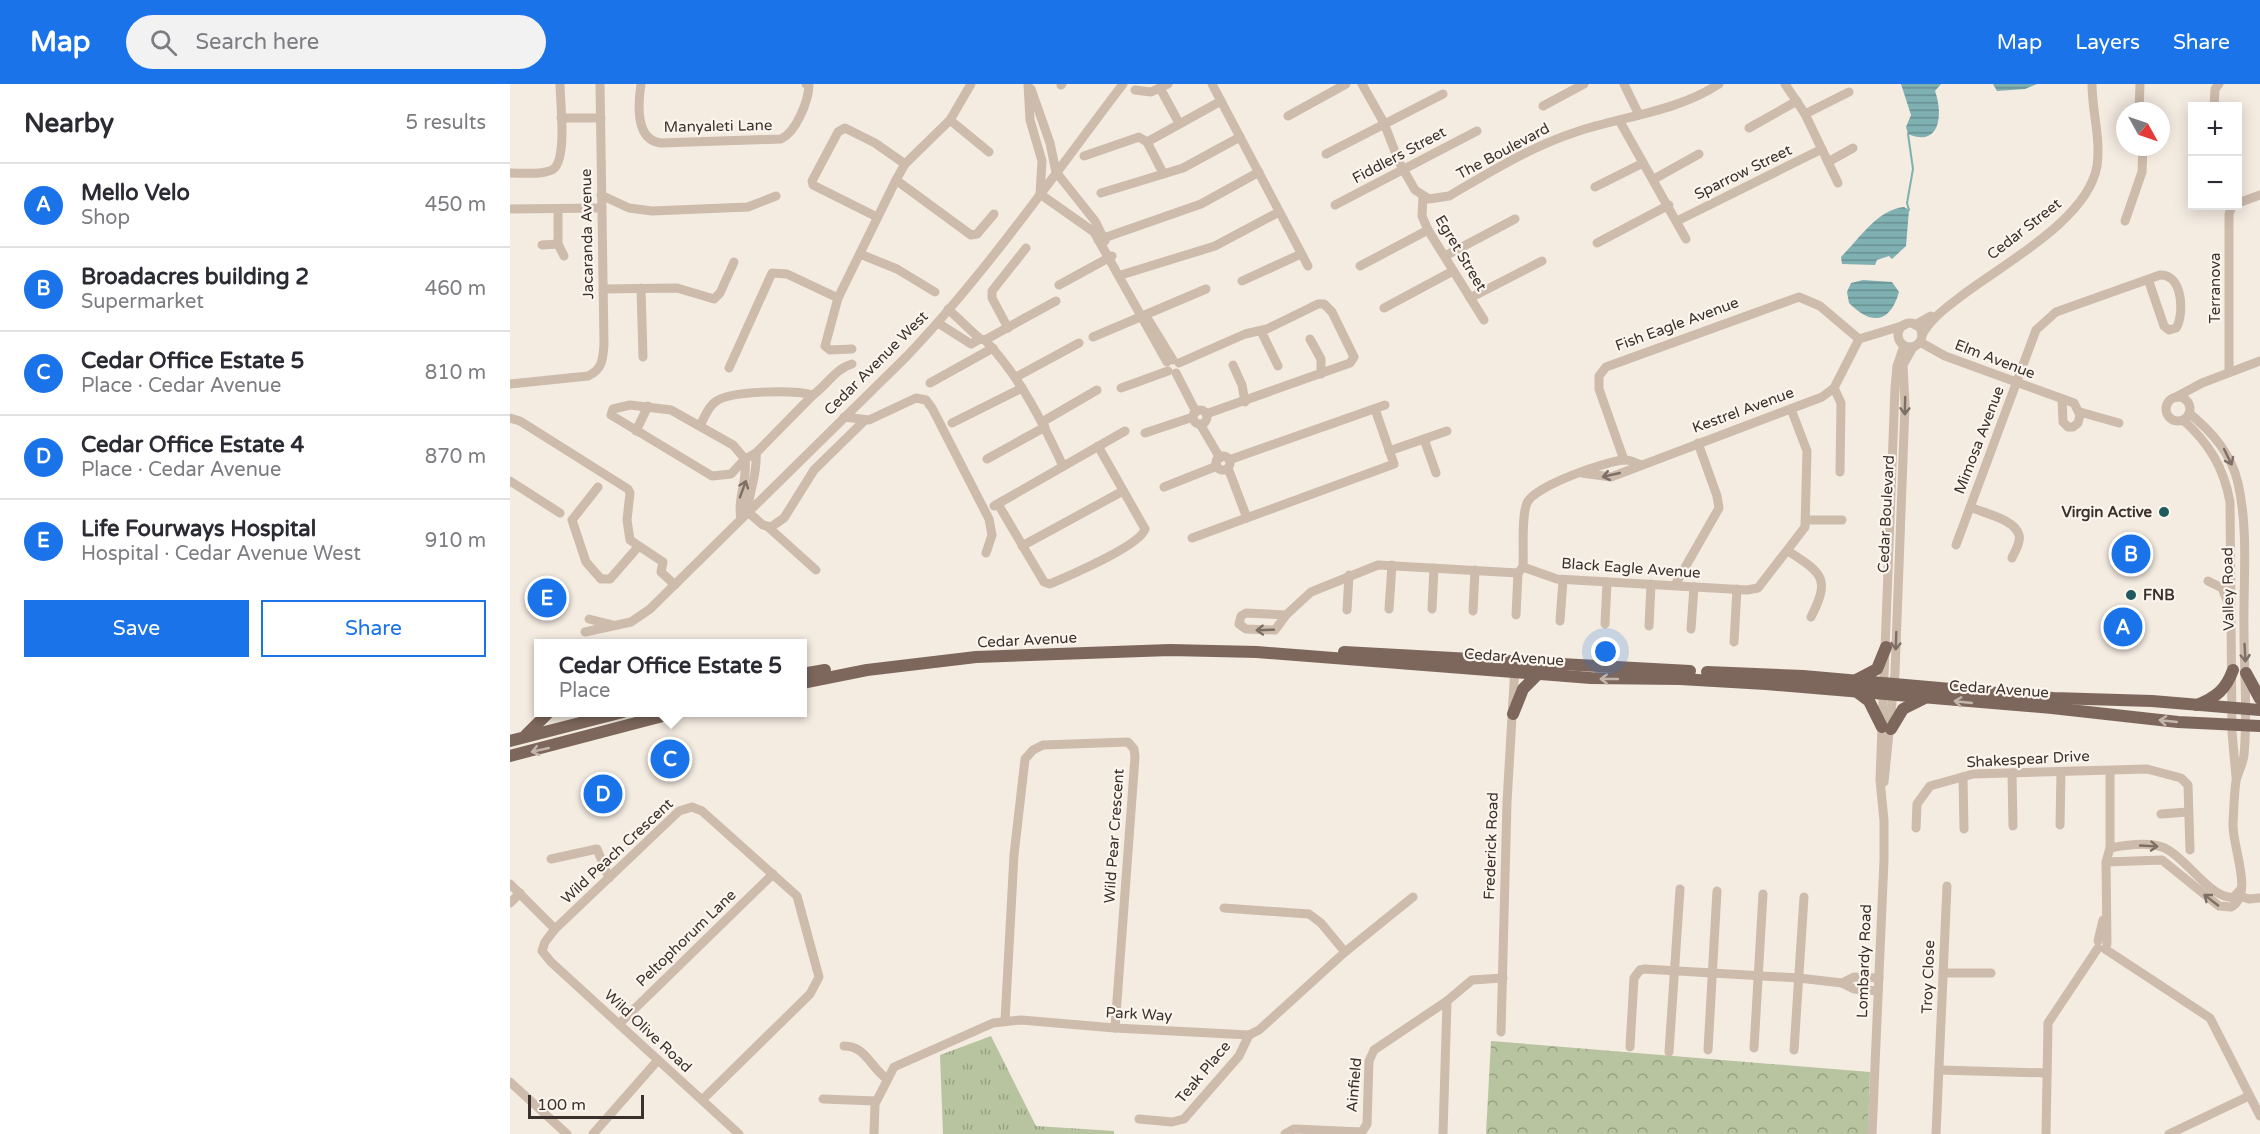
<!DOCTYPE html>
<html lang="en">
<head>
<meta charset="utf-8">
<style>
  :root { --surface:#fff; --page:#f2f2f3; --text:#2b2b33; --muted:#7c7c81; --line:#e1e1e2; --accent:#1a73e8 }
  body { margin:0; font-family:"Varela Round",sans-serif; background:var(--page); color:var(--text) }
  .controls { position:absolute; right:18px; top:18px; display:grid; overflow:hidden; border-radius:0px; box-shadow:0 3px 15px #0003 }
  .controls button { width:54px; height:54px; display:grid; place-items:center; padding:0; border:0; border-bottom:2px solid var(--line); background:var(--surface); color:var(--text); font:30px sans-serif }
  .compass { position:absolute; left:1606px; top:18px; width:54px; height:54px; border-radius:50%; background:var(--surface); box-shadow:0 3px 15px #0003; rotate:130deg }
  .scale { position:absolute; left:18px; bottom:15px; width:116px; box-sizing:border-box; padding-left:6px; border:3px solid #3b302b; border-top:0; font-size:16px; line-height:21px; white-space:nowrap; color:#3b302b; -webkit-text-stroke:4px #fbf5ee; paint-order:stroke }
  .you { position:absolute; left:1096px; top:568px; width:21px; height:21px; margin:-15px; border:4px solid #fff; border-radius:50%; background:#1a73e8; box-shadow:0 0 0 9px #1a73e833 }
  .badge { display:grid; place-items:center; width:39px; height:39px; border-radius:50%; background:var(--accent); color:#fff; font-size:20px; font-weight:700 }
  .pin { position:absolute; translate:-50% -50%; border:3px solid #fff; box-shadow:0 2px 6px #0006 }
  .popup { position:absolute; left:24px; top:555px; width:273px; height:78px; box-sizing:border-box; display:grid; place-content:center; border-radius:0px; background:var(--surface); filter:drop-shadow(0 2px 4px #0005); font-size:20px; white-space:nowrap; color:var(--muted) }
  .popup b { font-size:22px; color:var(--text) }
  .popup::after { content:''; position:absolute; left:50%; top:100%; margin-left:-12px; border:12px solid transparent; border-top-color:var(--surface) }
  .list { margin:0; padding:0; list-style:none }
  h2 { display:flex; justify-content:space-between; align-items:center; height:78px; margin:0; padding:0 24px; font-size:26px }
  h2 small { font-size:20px; font-weight:400; color:var(--muted) }
  .list li { display:grid; grid-template-columns:39px 1fr auto; gap:18px; align-items:center; box-sizing:border-box; height:84px; padding:0 24px; border-top:2px solid var(--line) }
  .list b { display:block; font-size:22px; white-space:nowrap }
  .list p { margin:0; font-size:20px; white-space:nowrap; color:var(--muted) }
  .list em { font-size:20px; font-style:normal; color:var(--muted) }
  .actions { display:flex; gap:12px; padding:18px 24px }
  .actions a { flex:1; padding:14px 0; border:2px solid var(--accent); border-radius:0px; text-align:center; font-size:21px; color:var(--accent) }
  .actions .main { background:var(--accent); color:#fff }
  .icon { flex:none; width:33px; height:33px; fill:none; stroke:currentColor; stroke-width:2; stroke-linecap:round; stroke-linejoin:round }
  .map { position:relative; flex:none; width:1750px; height:1050px; overflow:hidden }
  header { display:flex; align-items:center; gap:36px; box-sizing:border-box; height:84px; padding:0 30px; background:var(--accent); color:#fff }
  header strong { font-size:28px }
  nav { display:flex; gap:33px; margin-inline-start:auto; font-size:21px }
  .search { width:420px; height:54px; background:var(--page); display:flex; align-items:center; gap:15px; box-sizing:border-box; padding:0 21px; border-radius:33px; color:var(--muted); font-size:22px }
  main { display:flex }
  aside { flex:1; background:var(--surface) }
  .map>svg:first-child { display:block }
  .forest { fill:url(#forest-crowns) }
  .park { fill:url(#park-tufts) }
  .water { fill:url(#water-rules) }
  .lines { fill:none; stroke-linecap:round; stroke-linejoin:round }
  .stream { stroke:#7fb0b2; stroke-width:2 }
  .minor { stroke:#cdbbac; stroke-width:9 }
  .major { stroke:#7d675c; stroke-width:12 }
  .oneway { stroke:#7d6f65 }
  .oneway2 { stroke:#c2b5ac }
  .poi-dot { fill:#1f5a5e; stroke:#fbf5ee; stroke-width:2 }
  .labels { text-anchor:middle; stroke-width:4.5; stroke-linejoin:round; paint-order:stroke }
  .street-label { font-size:15px; fill:#3b302b; stroke:#fbf5ee }
  .poi-label { font-size:15px; font-weight:bold; fill:#3b302b; stroke:#fbf5ee; text-anchor:end }
</style>
</head>
<body>
<header>
<strong>Map</strong>
<div class="search"><svg class="icon" aria-label="search" viewBox="0 0 24 24"><circle cx="10" cy="10" r="6"/><path d="M15 15l6 6"/></svg>Search here</div>
<nav><a>Map</a><a>Layers</a><a>Share</a></nav>
</header>
<main>
<aside>
<h2>Nearby<small>5 results</small></h2>
<ul class="list">
<li><span class="badge">A</span><div><b>Mello Velo</b><p>Shop</p></div><em>450 m</em></li>
<li><span class="badge">B</span><div><b>Broadacres building 2</b><p>Supermarket</p></div><em>460 m</em></li>
<li><span class="badge">C</span><div><b>Cedar Office Estate 5</b><p>Place · Cedar Avenue</p></div><em>810 m</em></li>
<li><span class="badge">D</span><div><b>Cedar Office Estate 4</b><p>Place · Cedar Avenue</p></div><em>870 m</em></li>
<li><span class="badge">E</span><div><b>Life Fourways Hospital</b><p>Hospital · Cedar Avenue West</p></div><em>910 m</em></li>
</ul>
<div class="actions"><a class="main">Save</a><a>Share</a></div>
</aside>
<div class="map">
<svg width="1750" height="1050" viewBox="0 0 1750 1050">
  <defs>
    <pattern id="forest-crowns" width="20" height="18" patternUnits="userSpaceOnUse" patternTransform="scale(1.5)"><rect width="20" height="18" fill="#b8c4a0"/><path d="M2 6a3 3 0 1 1 6 0M12 15a3 3 0 1 1 6 0" fill="none" stroke="#97a083"/></pattern>
    <pattern id="park-tufts" width="24" height="20" patternUnits="userSpaceOnUse" patternTransform="scale(1.5)"><rect width="24" height="20" fill="#b8c4a0"/><path d="M3 7l-1-3M5 7V3M7 7l1-3M15 17l-1-3M17 17v-4M19 17l1-3" fill="none" stroke="#97a083"/></pattern>
    <pattern id="water-rules" width="6" height="5" patternUnits="userSpaceOnUse" patternTransform="scale(1.5)"><rect width="6" height="5" fill="#7fb0b2"/><path d="M0 2.5h6" fill="none" stroke="#699091"/></pattern>
  </defs>
  <rect width="100%" height="100%" fill="#f4ebe1"/>
  <polygon class="forest" points="981,957 1360,988 1358,1050 976,1050"/>
  <polygon class="park" points="481,952 526,1042 604,1047 604,1050 433,1050 430,971"/>
  <g class="water">
    <path d="M1391,0H1431L1425,7C1433,29 1431,64 1398,50L1396,43L1401,31Z"/>
    <polygon points="1483,0 1527,0 1515,5 1487,7"/>
    <path d="M1394,123L1399,126L1396,162L1382,175L1379,172L1367,176L1365,181L1332,180L1331,173C1350,154 1367,126 1394,123Z"/>
    <path d="M1353,196L1382,198L1389,208C1380,239 1362,242 1339,219L1337,208L1341,199Z"/>
  </g>
  <g class="lines">
    <polyline class="stream" points="1398,50 1403,85 1397,119 1399,126"/>
    <g class="minor">
      <path d="M131,0C128,20 125,56 151,59L271,55C286,48 298,18 299,2L296,0"/>
      <polyline points="518,0 520,36 532,77 530,110 584,148 657,278"/>
      <polyline points="702,0 730,53"/>
      <path d="M852,0L874,39L889,78L905,106L919,115L939,112C980,88 1020,63 1066,48C1114,32 1166,28 1209,0"/>
      <polyline points="1114,0 1129,31"/>
      <polyline points="1275,0 1295,30 1328,99"/>
      <polyline points="551,1 552,0"/>
      <polyline points="650,4 669,39"/>
      <polyline points="521,5 540,59 546,88 585,137 595,157"/>
      <polyline points="625,6 641,8 658,0"/>
      <polyline points="1033,22 1074,0"/>
      <polyline points="1704,22 1705,5 1709,0"/>
      <polyline points="1629,27 1630,0"/>
      <polyline points="1295,30 1339,8"/>
      <polyline points="778,32 836,0"/>
      <polyline points="51,34 91,34"/>
      <polyline points="440,36 479,68"/>
      <polyline points="1109,36 1176,155"/>
      <polyline points="1239,44 1287,17"/>
      <polyline points="637,58 711,17"/>
      <polyline points="816,70 933,10"/>
      <polyline points="574,72 629,53 637,58 653,89"/>
      <polyline points="1318,78 1343,64"/>
      <path d="M0,89C12,89 31,91 42,86C58,78 50,17 50,0"/>
      <polyline points="1144,95 1189,70"/>
      <polyline points="386,96 461,151 467,150 484,130"/>
      <polyline points="1085,103 1133,79"/>
      <polyline points="591,109 673,84 730,53 798,182"/>
      <polyline points="91,111 119,124 142,127 238,123 266,112"/>
      <polyline points="913,114 912,132 918,146 974,236"/>
      <polyline points="1728,119 1750,111"/>
      <polyline points="825,121 967,47"/>
      <polyline points="0,125 92,124"/>
      <polyline points="367,133 303,101 302,97 328,48 335,44 365,59 395,80"/>
      <polyline points="1167,137 1312,65"/>
      <polyline points="1615,137 1632,88 1633,63"/>
      <polyline points="588,156 691,120 749,88"/>
      <polyline points="1087,159 1159,121"/>
      <polyline points="48,160 48,125"/>
      <polyline points="32,161 48,160 54,172"/>
      <polyline points="350,170 387,185 425,208"/>
      <polyline points="935,172 1005,135"/>
      <polyline points="850,182 918,146"/>
      <polyline points="611,191 705,162 769,128"/>
      <polyline points="732,197 791,170"/>
      <polyline points="549,201 602,172"/>
      <polyline points="131,204 133,273"/>
      <polyline points="93,205 167,204 204,215 210,209 224,178"/>
      <polyline points="960,214 1032,177"/>
      <polyline points="874,224 943,187"/>
      <path d="M438,225L470,255L475,256C510,293 532,337 553,382"/>
      <polyline points="636,232 663,276"/>
      <polyline points="428,239 461,260 470,255"/>
      <circle cx="1400" cy="251" r="12"/>
      <polyline points="1405,241 1421,232"/>
      <polyline points="498,244 482,214 482,207 516,164"/>
      <polyline points="751,247 768,282"/>
      <path d="M1412,251C1420,235 1436,224 1450,213C1491,181 1578,136 1587,82C1591,54 1582,28 1582,0"/>
      <polyline points="583,253 696,205"/>
      <polyline points="800,255 811,275 811,290"/>
      <polyline points="475,256 546,217"/>
      <polyline points="1410,258 1435,272 1564,319 1570,331 1568,339 1563,343 1558,343 1553,338 1552,315"/>
      <polyline points="342,265 320,266 315,262 328,214 386,96 395,80 440,36 461,0"/>
      <polyline points="669,279 735,250 757,245 808,220 814,220 822,228 844,273 840,279 696,330"/>
      <polyline points="723,281 732,301 735,318"/>
      <polyline points="219,284 262,189 277,190 328,214"/>
      <polyline points="1719,288 1719,130 1722,122"/>
      <polyline points="666,289 686,328"/>
      <polyline points="506,293 569,259"/>
      <polyline points="420,299 483,264"/>
      <path d="M0,300L78,292C93,285 93,274 94,260L90,0"/>
      <polyline points="611,304 658,287"/>
      <polyline points="1324,304 1331,319 1330,388"/>
      <path d="M303,311C317,301 326,284 342,280"/>
      <circle cx="1668" cy="325" r="12"/>
      <polyline points="1666,313 1692,299 1750,277"/>
      <polygon points="120,321 161,326 223,361 235,375 221,390 202,392 101,331 103,325"/>
      <circle cx="690" cy="333" r="7"/>
      <polyline points="1570,328 1609,339"/>
      <polyline points="334,333 359,336 406,314 416,316 422,324 479,435 482,451 476,469"/>
      <polyline points="0,334 10,337 118,405 120,409 117,436 120,456 153,478 151,488 165,501"/>
      <path d="M1673,336C1699,359 1714,384 1720,418L1722,648L1726,693"/>
      <polyline points="532,338 587,306"/>
      <polyline points="442,339 512,304"/>
      <polyline points="690,340 710,374"/>
      <path d="M190,342C194,334 198,323 205,318C220,306 285,306 303,311L246,369L235,375C238,397 227,413 231,435"/>
      <polyline points="126,347 138,322"/>
      <polyline points="635,349 683,333"/>
      <polyline points="914,355 926,389"/>
      <polyline points="879,367 937,347"/>
      <path d="M246,369C248,391 238,408 238,428L253,441L261,443L274,434L304,386L355,336"/>
      <circle cx="713" cy="379" r="7"/>
      <polyline points="477,375 535,343"/>
      <polyline points="719,376 875,321"/>
      <polyline points="1114,376 1089,305 1089,292 1096,283 1289,213 1310,222 1349,255"/>
      <polyline points="718,384 737,434"/>
      <polyline points="1072,389 1101,393 1312,313 1324,304 1349,255 1395,241"/>
      <polyline points="0,397 50,429"/>
      <polyline points="88,403 62,436 76,478 91,495 100,495 128,463"/>
      <polyline points="654,403 707,382"/>
      <path d="M488,420L534,498L540,500C558,492 630,462 635,445L588,362"/>
      <polyline points="484,422 615,347"/>
      <path d="M1460,423C1473,429 1505,435 1509,451C1511,458 1505,467 1502,474"/>
      <polyline points="1296,436 1332,436"/>
      <polyline points="257,442 306,486"/>
      <polyline points="682,454 884,380 865,325"/>
      <path d="M1446,461L1526,246L1546,228L1650,191C1674,190 1674,233 1666,244L1659,246L1654,242L1638,195"/>
      <polyline points="512,462 613,407"/>
      <path d="M1278,467C1312,489 1321,494 1301,533"/>
      <polyline points="1013,483 1047,495 1237,506 1248,504 1295,443 1297,367 1281,325"/>
      <path d="M1013,483C1014,467 1011,433 1017,419C1024,402 1098,376 1116,376C1121,376 1125,379 1129,380"/>
      <polyline points="1698,497 1712,504 1719,521"/>
      <polyline points="1165,501 1209,424 1207,412 1188,359"/>
      <polyline points="879,525 882,481"/>
      <polyline points="922,525 924,484"/>
      <polyline points="837,526 839,491"/>
      <polyline points="963,527 965,486"/>
      <polyline points="776,531 736,529 731,532 729,540 736,545 765,546 776,531 801,508 868,481 1008,489 1013,483"/>
      <polyline points="1006,531 1008,489"/>
      <polyline points="79,535 103,541"/>
      <polyline points="1050,537 1053,496"/>
      <polyline points="1095,540 1097,498"/>
      <polyline points="1139,542 1141,500"/>
      <polyline points="1181,545 1184,503"/>
      <path d="M75,548L121,538L140,525L397,272C476,189 543,92 613,0"/>
      <polyline points="1224,558 1227,505"/>
      <polyline points="1502,689 1503,742"/>
      <polyline points="1453,693 1454,745"/>
      <polyline points="1374,698 1385,589 1395,321 1393,281 1403,263"/>
      <polyline points="1651,730 1678,728"/>
      <polyline points="1550,741 1551,688"/>
      <polyline points="1406,744 1407,720 1420,702 1463,690 1637,685 1671,694 1678,701 1680,766"/>
      <path d="M1600,764C1615,761 1638,758 1652,763C1675,771 1701,817 1724,813L1731,805"/>
      <polyline points="41,775 87,765 99,794"/>
      <path d="M1596,778L1652,776L1709,822L1721,823C1745,810 1721,761 1723,738C1724,725 1724,710 1726,697C1728,688 1733,680 1734,671C1738,630 1734,589 1734,548C1733,499 1739,447 1728,399C1721,369 1702,348 1679,329"/>
      <polyline points="0,800 45,845"/>
      <polyline points="1726,811 1739,815 1750,814"/>
      <polyline points="0,819 10,809"/>
      <polyline points="714,824 799,830 811,839 835,868"/>
      <polyline points="1588,857 1593,836"/>
      <polyline points="1597,860 1596,778 1600,764 1600,687"/>
      <polyline points="1595,865 1700,934 1750,1032"/>
      <polyline points="1433,889 1481,889"/>
      <polyline points="1332,899 1344,893 1369,894"/>
      <polyline points="495,937 504,771 515,675 523,666 533,661 618,658 624,665 625,673 605,944"/>
      <polyline points="109,940 263,790"/>
      <polyline points="991,948 997,718 1005,582"/>
      <path d="M334,962C356,962 360,983 377,995"/>
      <polyline points="1120,963 1124,894 1130,886 1135,885 1289,894 1332,899 1344,905 1368,907"/>
      <polyline points="1244,964 1253,810"/>
      <polyline points="1198,966 1207,807"/>
      <polyline points="1284,966 1294,813"/>
      <polyline points="1159,968 1170,805"/>
      <polyline points="1429,986 1537,989"/>
      <polyline points="0,998 57,1050"/>
      <polyline points="313,1015 366,1017"/>
      <polyline points="192,1016 300,910 309,893 287,812 192,727 182,723 169,727 45,845 35,858 32,867 41,878 229,1050"/>
      <polyline points="629,1035 662,1038 674,1035 729,972 739,951"/>
      <polyline points="83,1050 148,976"/>
      <polyline points="364,1050 365,1020 384,983 483,939 511,936 605,944 739,951 749,946 835,868 903,813"/>
      <polyline points="775,1050 784,1045 852,1048 857,1040 859,977 864,966 937,917 962,896 993,894"/>
      <polyline points="933,1050 937,917"/>
      <polyline points="1362,1050 1374,776 1374,737 1370,696 1385,304 1387,282 1394,262"/>
      <polyline points="1426,1050 1437,802"/>
      <polyline points="1536,1050 1538,939 1588,864"/>
      <polyline points="1659,1050 1739,1012"/>
    </g>
    <g class="major">
      <polyline points="834,568 1180,587"/>
      <polyline points="1197,588 1293,592 1543,614 1642,617 1750,626"/>
      <polyline points="1736,589 1750,615"/>
      <polyline points="292,590 315,586"/>
      <polyline points="1344,597 1367,585 1376,563"/>
      <polyline points="292,599 357,586 466,573 660,566 747,568 1081,594 1170,595 1256,600 1542,624 1668,638 1750,642"/>
      <polyline points="1347,608 1359,617 1372,643"/>
      <path d="M1687,621C1707,613 1716,605 1723,586"/>
      <polyline points="1003,630 1013,605 1029,589"/>
      <polyline points="1381,645 1393,625 1413,615"/>
      <polyline points="16,651 39,628"/>
      <polyline points="0,657 113,628"/>
      <polyline points="0,672 168,628"/>
    </g>
  </g>
  <defs><path id="oneway-shaft" d="M-6 0H5M1.5-3L5.5 0L1.5 3" fill="none" stroke-width="1.6" stroke-linecap="round" stroke-linejoin="round" transform="scale(1.5)"/></defs>
  <g class="oneway">
    <use href="#oneway-shaft" transform="translate(1395 322) rotate(91)"/>
    <use href="#oneway-shaft" transform="translate(1718 373) rotate(64)"/>
    <use href="#oneway-shaft" transform="translate(1101 391) rotate(167)"/>
    <use href="#oneway-shaft" transform="translate(233 405) rotate(-70)"/>
    <use href="#oneway-shaft" transform="translate(755 546) rotate(178)"/>
    <use href="#oneway-shaft" transform="translate(1386 557) rotate(92)"/>
    <use href="#oneway-shaft" transform="translate(1735 569) rotate(87)"/>
    <use href="#oneway-shaft" transform="translate(1639 762) rotate(3)"/>
    <use href="#oneway-shaft" transform="translate(1701 816) rotate(-142)"/>
  </g>
  <g class="oneway2">
    <use href="#oneway-shaft" transform="translate(1099 595) rotate(-180)"/>
    <use href="#oneway-shaft" transform="translate(1453 618) rotate(-174)"/>
    <use href="#oneway-shaft" transform="translate(1658 637) rotate(-174)"/>
    <use href="#oneway-shaft" transform="translate(30 666) rotate(167)"/>
  </g>
  <g class="poi-dot">
    <circle cx="1654" cy="428" r="6"/>
    <circle cx="1621" cy="511" r="6"/>
  </g>
  <g class="labels">
    <g class="street-label">
      <text transform="translate(208 42) rotate(-1)" y="5">Manyaleti Lane</text>
      <text transform="translate(993 67) rotate(-28)" y="5">The Boulevard</text>
      <text transform="translate(889 71) rotate(-28)" y="5">Fiddlers Street</text>
      <text transform="translate(1233 88) rotate(-26)" y="5">Sparrow Street</text>
      <text transform="translate(1514 145) rotate(-38)" y="5">Cedar Street</text>
      <text transform="translate(77 150) rotate(-91)" y="5">Jacaranda Avenue</text>
      <text transform="translate(951 169) rotate(59)" y="5">Egret Street</text>
      <text transform="translate(1705 204) rotate(-90)" y="5">Terranova</text>
      <text transform="translate(1167 240) rotate(-20)" y="5">Fish Eagle Avenue</text>
      <text transform="translate(1485 275) rotate(21)" y="5">Elm Avenue</text>
      <text transform="translate(366 279) rotate(-45)" y="5">Cedar Avenue West</text>
      <text transform="translate(1233 326) rotate(-20)" y="5">Kestrel Avenue</text>
      <text transform="translate(1469 356) rotate(-69)" y="5">Mimosa Avenue</text>
      <text transform="translate(1376 430) rotate(-87)" y="5">Cedar Boulevard</text>
      <text transform="translate(1121 484) rotate(4)" y="5">Black Eagle Avenue</text>
      <text transform="translate(1718 505) rotate(-91)" y="5">Valley Road</text>
      <text transform="translate(517 556) rotate(-3)" y="5">Cedar Avenue</text>
      <text transform="translate(1004 573) rotate(4)" y="5">Cedar Avenue</text>
      <text transform="translate(1489 605) rotate(4)" y="5">Cedar Avenue</text>
      <text transform="translate(1518 675) rotate(-3)" y="5">Shakespear Drive</text>
      <text transform="translate(604 752) rotate(-86)" y="5">Wild Pear Crescent</text>
      <text transform="translate(981 762) rotate(-88)" y="5">Frederick Road</text>
      <text transform="translate(107 767) rotate(-43)" y="5">Wild Peach Crescent</text>
      <text transform="translate(176 854) rotate(-44)" y="5">Peltophorum Lane</text>
      <text transform="translate(1354 877) rotate(-88)" y="5">Lombardy Road</text>
      <text transform="translate(1418 893) rotate(-88)" y="5">Troy Close</text>
      <text transform="translate(629 930) rotate(3)" y="5">Park Way</text>
      <text transform="translate(138 947) rotate(43)" y="5">Wild Olive Road</text>
      <text transform="translate(693 988) rotate(-50)" y="5">Teak Place</text>
      <text transform="translate(844 1001) rotate(-85)" y="5">Ainfield</text>
    </g>
    <g class="poi-label">
      <text x="1642" y="433">Virgin Active</text>
      <text x="1633" y="516" text-anchor="start">FNB</text>
    </g>
  </g>
</svg>
<div class="controls">
<button>+</button>
<button>−</button>
</div>
<svg class="compass" viewBox="-18 -18 36 36"><path d="M0-13l5 13h-10z" fill="#e53935"/><path d="M0 13l5-13h-10z" fill="#7c7c81"/></svg>
<div class="scale">100 m</div>
<div class="you"></div>
<div class="pin badge" style="left:1613px;top:543px">A</div>
<div class="pin badge" style="left:1621px;top:470px">B</div>
<div class="pin badge" style="left:160px;top:675px">C</div>
<div class="popup"><b>Cedar Office Estate 5</b>Place</div>
<div class="pin badge" style="left:93px;top:710px">D</div>
<div class="pin badge" style="left:37px;top:514px">E</div>
</div>
</main>
</body>
</html>
